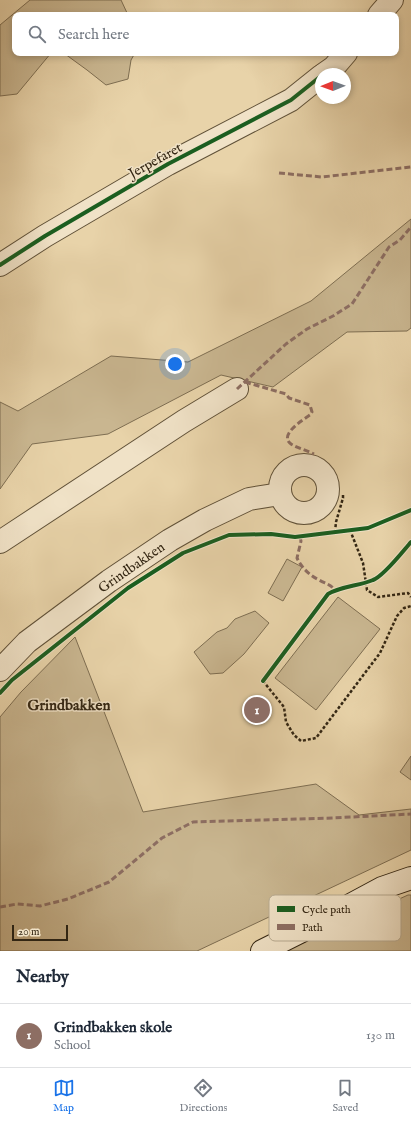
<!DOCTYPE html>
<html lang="en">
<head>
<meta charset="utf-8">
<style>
  :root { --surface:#fff; --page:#f2f2f3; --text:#1f2937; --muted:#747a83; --line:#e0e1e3; --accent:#1a73e8 }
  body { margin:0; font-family:"IM FELL English",serif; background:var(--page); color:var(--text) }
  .compass { position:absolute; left:315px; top:68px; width:36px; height:36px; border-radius:50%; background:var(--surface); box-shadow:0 2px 6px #0003; rotate:269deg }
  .scale { position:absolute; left:12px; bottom:10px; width:56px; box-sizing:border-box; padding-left:4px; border:2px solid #332613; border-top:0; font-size:11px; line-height:14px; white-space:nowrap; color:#332613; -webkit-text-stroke:3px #f0e2c7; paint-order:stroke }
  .you { position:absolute; left:175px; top:364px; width:14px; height:14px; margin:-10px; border:3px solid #fff; border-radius:50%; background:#1a73e8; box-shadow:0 0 0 6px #1a73e833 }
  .badge { display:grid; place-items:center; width:26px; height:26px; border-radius:50%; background:var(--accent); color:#fff; font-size:13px; font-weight:700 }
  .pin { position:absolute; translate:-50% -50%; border:2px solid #fff; box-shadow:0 1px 4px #0006 }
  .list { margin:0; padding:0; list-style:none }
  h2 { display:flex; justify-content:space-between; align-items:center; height:52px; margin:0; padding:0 16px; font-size:17px }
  h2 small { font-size:13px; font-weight:400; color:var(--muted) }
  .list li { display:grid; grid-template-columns:26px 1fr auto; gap:12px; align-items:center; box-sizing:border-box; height:64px; padding:0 16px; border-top:1px solid var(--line) }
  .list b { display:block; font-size:15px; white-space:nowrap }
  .list p { margin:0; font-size:13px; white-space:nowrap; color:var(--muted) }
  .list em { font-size:13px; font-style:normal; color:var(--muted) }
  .icon { flex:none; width:22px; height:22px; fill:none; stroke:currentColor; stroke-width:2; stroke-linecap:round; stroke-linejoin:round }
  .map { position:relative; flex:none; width:411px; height:951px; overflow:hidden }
  .search { position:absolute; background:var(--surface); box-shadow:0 2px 6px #0003; left:12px; right:12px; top:12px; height:44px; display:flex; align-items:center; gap:10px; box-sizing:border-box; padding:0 14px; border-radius:8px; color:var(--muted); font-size:15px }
  .sheet { height:116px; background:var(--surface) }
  nav { display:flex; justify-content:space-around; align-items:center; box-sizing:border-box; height:56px; border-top:1px solid var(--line); background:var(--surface); font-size:11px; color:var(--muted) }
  nav a { display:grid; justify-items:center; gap:2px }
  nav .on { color:var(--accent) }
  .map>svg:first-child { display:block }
  .green { fill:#c9b690; stroke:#7e6e52 }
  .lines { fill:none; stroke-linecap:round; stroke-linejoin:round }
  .street-casing { stroke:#605138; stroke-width:24 }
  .secondary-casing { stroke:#332613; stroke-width:24 }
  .path { stroke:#332613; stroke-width:2.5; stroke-dasharray:3 2; stroke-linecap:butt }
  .street { stroke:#f0e2c7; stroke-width:22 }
  .secondary { stroke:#f0e2c7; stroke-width:22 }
  .quiet { stroke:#8d6e63; stroke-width:3; stroke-dasharray:6 3; stroke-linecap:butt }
  .cycleway-casing { stroke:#f0e2c7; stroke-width:6 }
  .cycleway { stroke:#1b5e20; stroke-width:4 }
  .labels { text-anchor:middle; stroke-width:3; stroke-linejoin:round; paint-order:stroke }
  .street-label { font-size:14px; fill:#332613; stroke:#f0e2c7 }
  .neighbourhood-label { font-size:15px; font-weight:bold; fill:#332613; stroke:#f0e2c7 }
  .key { fill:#f0e2c7; stroke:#b7aa91; stroke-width:1 }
  .key-label { font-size:11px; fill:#332613 }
</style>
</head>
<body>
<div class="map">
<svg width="411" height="951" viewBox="0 0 411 951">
  <rect width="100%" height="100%" fill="#e8d3a9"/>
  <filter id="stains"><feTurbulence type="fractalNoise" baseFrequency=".005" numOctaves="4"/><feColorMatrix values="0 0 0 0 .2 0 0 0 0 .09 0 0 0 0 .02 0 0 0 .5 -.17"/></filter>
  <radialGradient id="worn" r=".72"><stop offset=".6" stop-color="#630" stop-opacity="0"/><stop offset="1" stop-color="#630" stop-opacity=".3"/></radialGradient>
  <g class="green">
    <polygon points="30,0 121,0 128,15 15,15 15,53 135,53 131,60 128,79 106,85 87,70 65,54 51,53 17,94 0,96 0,25"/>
    <polygon points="411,219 411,328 407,331 347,332 273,387 221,375 108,434 32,444 0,489 0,402 18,411 111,356 188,362 311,301"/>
    <polygon points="287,559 302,567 283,601 268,593"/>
    <polygon points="338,597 380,629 316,710 275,678"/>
    <polygon points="255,611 269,623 244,654 223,673 210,674 194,652 217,632 227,628 235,619"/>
    <polygon points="75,637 143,812 316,784 359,815 411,809 411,850 197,951 0,951 0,717 21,692"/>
    <polygon points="411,756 411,780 400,772"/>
    <polygon points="408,895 411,895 411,951 285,951"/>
  </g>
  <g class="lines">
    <defs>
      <g id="street">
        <polyline points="379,15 392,0"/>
        <polyline points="324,74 334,67 346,53"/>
        <polyline points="0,265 45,236 168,164 291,100 321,76"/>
        <circle cx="304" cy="489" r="24"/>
        <polyline points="0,542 184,421 237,389"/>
        <polyline points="0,670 27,642 109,581 170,540 205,520 249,499 280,494"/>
      </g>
      <polyline id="secondary" points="262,951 302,931 382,888 411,878"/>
    </defs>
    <use href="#street" class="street-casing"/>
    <use href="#secondary" class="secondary-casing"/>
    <g class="path">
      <polyline points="350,530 363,563 367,590 378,597 408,593 411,597"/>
      <polyline points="335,532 336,522 343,498 343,493"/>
      <polyline points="263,681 284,707 286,722 294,735 301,741 316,738 380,653 397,616 404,608 411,606"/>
    </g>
    <use href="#street" class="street"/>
    <use href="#secondary" class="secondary"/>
    <g class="quiet">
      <polyline points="279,173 322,177 411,167"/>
      <path d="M245,382L286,394L289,398L310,405L312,412L310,415C304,419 278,435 291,444C297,448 306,450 314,454"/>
      <polyline points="237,389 286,344 307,329 333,316 352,304 389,247 400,240 411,227"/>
      <path d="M300,537L301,541L297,558C302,568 309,575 319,580C326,584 330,584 335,590"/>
      <polyline points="0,907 17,904 40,906 68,899 109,882 162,838 193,822 332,818 411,814"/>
    </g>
    <defs>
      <g id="cycleway">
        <polyline points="0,265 45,236 168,164 291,100 321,76"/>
        <path d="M263,681L328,594C342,586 359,586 373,580C384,576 403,551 411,542"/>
        <polyline points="0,693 12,680 128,588 183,553 229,535 271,534 295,537 368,528 411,510"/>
      </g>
    </defs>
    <use href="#cycleway" class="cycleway-casing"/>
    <use href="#cycleway" class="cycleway"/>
  </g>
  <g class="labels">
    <g class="street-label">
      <text transform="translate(155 160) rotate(-29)" y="5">Jerpefaret</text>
      <text transform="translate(131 567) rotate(-35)" y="5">Grindbakken</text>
    </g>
    <g class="neighbourhood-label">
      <text x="69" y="710">Grindbakken</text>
    </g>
  </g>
  <rect x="269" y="895" width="132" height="46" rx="6" class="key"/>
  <rect x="277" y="906" width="18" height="6" fill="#1b5e20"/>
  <rect x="277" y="924" width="18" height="6" fill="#8d6e63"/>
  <g class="key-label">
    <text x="302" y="913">Cycle path</text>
    <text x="302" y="931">Path</text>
  </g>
  <rect width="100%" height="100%" filter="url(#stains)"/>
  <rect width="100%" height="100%" fill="url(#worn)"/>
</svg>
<svg class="compass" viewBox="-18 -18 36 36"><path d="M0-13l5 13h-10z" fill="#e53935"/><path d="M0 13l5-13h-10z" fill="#747a83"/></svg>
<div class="scale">20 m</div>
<div class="you"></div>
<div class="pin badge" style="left:257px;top:710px;background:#8d6e63">1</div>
<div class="search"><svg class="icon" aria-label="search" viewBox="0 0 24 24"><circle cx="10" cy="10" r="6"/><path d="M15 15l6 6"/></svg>Search here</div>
</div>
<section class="sheet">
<h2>Nearby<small></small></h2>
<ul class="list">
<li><span class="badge" style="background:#8d6e63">1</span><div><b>Grindbakken skole</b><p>School</p></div><em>130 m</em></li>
</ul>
</section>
<nav>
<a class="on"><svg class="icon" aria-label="map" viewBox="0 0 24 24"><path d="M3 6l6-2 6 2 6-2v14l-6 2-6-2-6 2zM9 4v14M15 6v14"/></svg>Map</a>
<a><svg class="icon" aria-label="directions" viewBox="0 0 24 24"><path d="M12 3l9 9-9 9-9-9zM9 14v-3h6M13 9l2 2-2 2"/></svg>Directions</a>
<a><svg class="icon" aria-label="saved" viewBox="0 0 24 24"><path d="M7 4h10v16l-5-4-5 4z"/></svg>Saved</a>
</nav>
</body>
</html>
